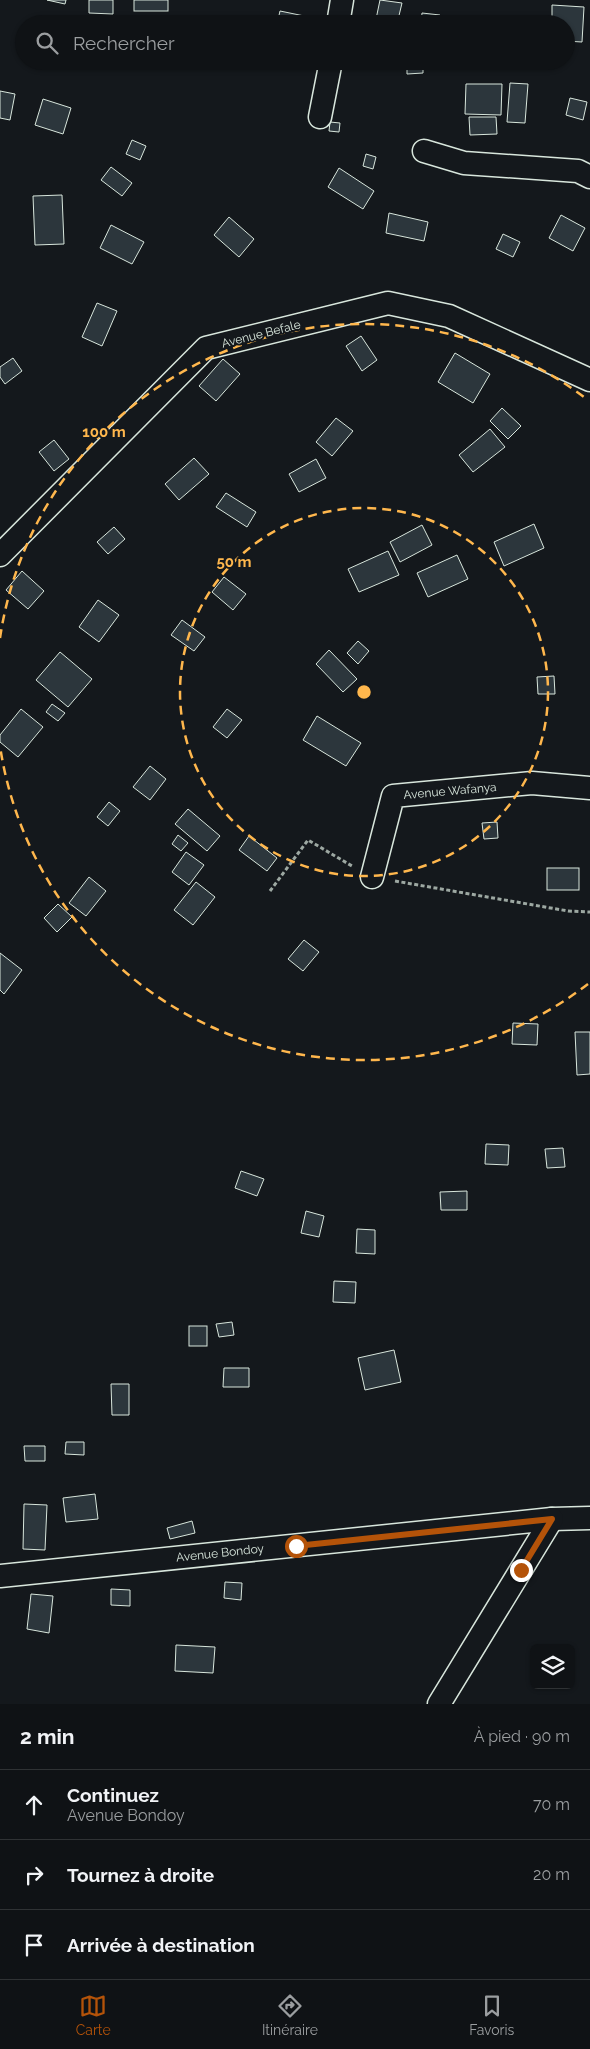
<!DOCTYPE html>
<html lang="fr">
<head>
<meta charset="utf-8">
<style>
  :root { --surface:#0f1215; --page:#1d2022; --text:#f1f3f6; --muted:#9b9ea0; --line:#2f3234; --accent:#b45309 }
  body { margin:0; font-family:Raleway,sans-serif; background:var(--page); color:var(--text) }
  .controls { position:absolute; right:15px; bottom:15px; display:grid; overflow:hidden; border-radius:8px; box-shadow:0 1px 4px #0004 }
  .controls button { width:45px; height:45px; display:grid; place-items:center; padding:0; border:0; border-bottom:1px solid var(--line); background:var(--surface); color:var(--text); font:25px sans-serif }
  .stop { position:absolute; width:15px; height:15px; margin:-11px; border:4px solid #b45309; border-radius:50%; background:#fff }
  .stop.end { background:#b45309; border-color:#fff; box-shadow:0 1px 5px #0008 }
  .list { margin:0; padding:0; list-style:none }
  h2 { display:flex; justify-content:space-between; align-items:center; height:65px; margin:0; padding:0 20px; font-size:21px }
  h2 small { font-size:16px; font-weight:400; color:var(--muted) }
  .list li { display:grid; grid-template-columns:32px 1fr auto; gap:15px; align-items:center; box-sizing:border-box; height:70px; padding:0 20px; border-top:1px solid var(--line) }
  .list b { display:block; font-size:19px; white-space:nowrap }
  .list p { margin:0; font-size:16px; white-space:nowrap; color:var(--muted) }
  .list em { font-size:16px; font-style:normal; color:var(--muted) }
  .icon { flex:none; width:28px; height:28px; fill:none; stroke:currentColor; stroke-width:2; stroke-linecap:round; stroke-linejoin:round }
  .map { position:relative; flex:none; width:590px; height:1704px; overflow:hidden }
  .search { position:absolute; background:var(--surface); box-shadow:0 1px 4px #0004; left:15px; right:15px; top:15px; height:55px; display:flex; align-items:center; gap:12px; box-sizing:border-box; padding:0 18px; border-radius:28px; color:var(--muted); font-size:19px }
  .sheet { height:275px; background:var(--surface) }
  nav { display:flex; justify-content:space-around; align-items:center; box-sizing:border-box; height:70px; border-top:1px solid var(--line); background:var(--surface); font-size:14px; color:var(--muted) }
  nav a { display:grid; justify-items:center; gap:2px }
  nav .on { color:var(--accent) }
  .map>svg:first-child { display:block }
  .building { fill:#2c363c; stroke:#d8e6dc }
  .lines { fill:none; stroke-linecap:round; stroke-linejoin:round }
  .minor-casing { stroke:#d8e6dc; stroke-width:25 }
  .path { stroke:#9da8a2; stroke-width:3; stroke-dasharray:4 2.5; stroke-linecap:butt }
  .minor { stroke:#14181c; stroke-width:22 }
  .route { stroke:#b45309; stroke-width:6 }
  .ring { fill:none; stroke:#ffb74d; stroke-width:2.5; stroke-dasharray:9 6 }
  .labels { text-anchor:middle; stroke-width:4; stroke-linejoin:round; paint-order:stroke }
  .street-label { font-size:12px; fill:#d8e6dc; stroke:#14181c }
  .centre { fill:#ffb74d; stroke:#14181c; stroke-width:2.5 }
  .ring-label { font-size:15px; text-anchor:middle; font-weight:bold; fill:#ffb74d; stroke:#14181c; stroke-width:4; stroke-linejoin:round; paint-order:stroke }
</style>
</head>
<body>
<div class="map">
<svg width="590" height="1704" viewBox="0 0 590 1704">
  <rect width="100%" height="100%" fill="#14181c"/>
  <g class="building">
    <polygon points="47,0 66,0 65,4"/>
    <polygon points="89,0 113,0 113,14 89,13"/>
    <rect x="134" y="0" width="34" height="11"/>
    <polygon points="380,0 402,3 397,24 375,24"/>
    <polygon points="552,5 584,7 582,42 566,41 566,24 552,24"/>
    <polygon points="280,11 314,18 312,24 277,24"/>
    <polygon points="422,13 440,15 440,24 421,24"/>
    <polygon points="65,19 81,24 64,24"/>
    <polygon points="407,61 423,61 423,73 407,74"/>
    <polygon points="510,83 528,84 525,123 507,122"/>
    <polygon points="466,84 502,84 501,115 465,114"/>
    <polygon points="0,91 15,94 10,120 0,118"/>
    <polygon points="570,98 587,102 583,120 566,115"/>
    <polygon points="43,99 71,108 63,134 35,125"/>
    <polygon points="469,117 496,117 497,134 470,135"/>
    <polygon points="330,122 340,123 339,132 329,131"/>
    <polygon points="132,140 146,146 140,160 126,154"/>
    <polygon points="366,154 376,157 373,169 363,166"/>
    <polygon points="111,167 132,183 122,196 101,180"/>
    <polygon points="339,168 374,191 363,209 328,187"/>
    <polygon points="62,195 64,244 35,245 33,196"/>
    <polygon points="389,213 428,222 424,241 386,233"/>
    <polygon points="561,215 585,228 573,251 549,238"/>
    <polygon points="229,217 254,239 239,257 214,235"/>
    <polygon points="111,225 144,242 132,264 100,248"/>
    <polygon points="503,234 520,242 513,257 496,249"/>
    <polygon points="97,303 117,311 102,346 82,337"/>
    <polygon points="361,336 377,360 362,371 346,346"/>
    <polygon points="455,353 490,374 473,403 438,382"/>
    <polygon points="13,358 22,371 5,384 0,377 0,367"/>
    <polygon points="223,359 240,374 216,401 199,386"/>
    <polygon points="502,408 521,426 508,439 490,421"/>
    <polygon points="336,418 353,431 332,456 316,442"/>
    <polygon points="490,429 505,447 473,472 459,455"/>
    <polygon points="54,440 69,459 54,471 39,452"/>
    <polygon points="194,458 209,474 179,500 165,484"/>
    <polygon points="316,459 326,478 299,492 289,474"/>
    <polygon points="226,493 256,512 247,527 216,507"/>
    <polygon points="534,524 544,548 504,566 494,542"/>
    <polygon points="422,525 432,545 400,562 390,542"/>
    <polygon points="114,527 125,539 108,554 97,542"/>
    <polygon points="388,551 399,575 359,592 348,569"/>
    <polygon points="457,555 468,579 428,597 417,573"/>
    <polygon points="22,571 44,591 28,609 6,590"/>
    <polygon points="224,577 246,594 233,610 212,592"/>
    <polygon points="98,600 119,615 99,642 79,627"/>
    <polygon points="182,620 205,637 194,651 171,635"/>
    <polygon points="358,641 369,651 358,664 347,653"/>
    <polygon points="329,650 357,679 343,692 316,664"/>
    <polygon points="60,652 92,679 68,707 36,680"/>
    <polygon points="554,676 555,694 538,694 537,677"/>
    <polygon points="52,704 65,713 58,721 46,712"/>
    <polygon points="21,709 43,727 18,757 0,742 0,735"/>
    <polygon points="227,709 242,720 227,738 213,727"/>
    <polygon points="317,716 361,743 346,766 303,740"/>
    <polygon points="150,766 166,779 150,800 133,787"/>
    <polygon points="109,802 120,811 108,826 97,817"/>
    <polygon points="188,809 220,836 207,851 175,824"/>
    <polygon points="497,822 498,838 484,839 482,823"/>
    <polygon points="178,835 188,843 181,851 172,844"/>
    <polygon points="249,836 277,858 267,871 239,850"/>
    <polygon points="186,852 204,865 189,885 172,872"/>
    <rect x="547" y="868" width="32" height="22"/>
    <polygon points="89,877 106,891 86,916 69,903"/>
    <polygon points="196,882 215,897 193,925 174,910"/>
    <polygon points="58,904 72,917 57,932 44,918"/>
    <polygon points="304,940 319,952 303,971 288,959"/>
    <polygon points="0,953 22,970 4,994 0,990"/>
    <polygon points="513,1023 538,1024 537,1045 512,1044"/>
    <polygon points="575,1032 590,1032 590,1074 577,1075"/>
    <polygon points="486,1144 509,1145 508,1165 485,1164"/>
    <polygon points="563,1148 565,1167 547,1168 545,1149"/>
    <polygon points="241,1171 264,1179 257,1196 235,1188"/>
    <polygon points="467,1191 467,1210 441,1210 440,1192"/>
    <polygon points="306,1211 324,1216 319,1237 301,1233"/>
    <polygon points="357,1229 375,1230 375,1254 356,1253"/>
    <polygon points="334,1281 356,1282 355,1303 333,1302"/>
    <polygon points="232,1322 234,1335 219,1337 216,1324"/>
    <rect x="189" y="1326" width="18" height="20"/>
    <polygon points="394,1350 401,1382 365,1390 358,1358"/>
    <polygon points="224,1368 249,1368 249,1387 223,1387"/>
    <polygon points="111,1384 129,1384 129,1415 112,1415"/>
    <polygon points="66,1442 84,1442 84,1455 65,1454"/>
    <polygon points="24,1446 45,1446 45,1461 25,1461"/>
    <polygon points="95,1494 98,1519 66,1522 63,1498"/>
    <polygon points="24,1504 47,1505 45,1550 23,1549"/>
    <polygon points="192,1521 195,1533 170,1539 167,1528"/>
    <polygon points="225,1582 242,1583 241,1600 224,1598"/>
    <polygon points="111,1589 130,1590 130,1606 111,1605"/>
    <polygon points="31,1594 53,1596 49,1633 27,1629"/>
    <polygon points="176,1645 215,1647 213,1673 175,1671"/>
  </g>
  <g class="lines">
    <defs>
      <g id="minor">
        <polyline points="338,24 342,0"/>
        <polyline points="320,117 331,61"/>
        <polyline points="424,151 464,163 578,171 590,177"/>
        <polyline points="0,555 206,348 388,303 449,316 590,380"/>
        <polyline points="372,877 393,796 532,783 590,788"/>
        <polyline points="0,1576 552,1519 590,1518"/>
        <polyline points="439,1704 552,1519"/>
      </g>
    </defs>
    <use href="#minor" class="minor-casing"/>
    <g class="path">
      <polyline points="395,881 568,911 590,912"/>
      <polyline points="270,891 308,840 352,866"/>
    </g>
    <use href="#minor" class="minor"/>
  </g>
  <g class="lines">
    <polyline class="route" points="296,1546 552,1519 521,1570"/>
  </g>
  <g class="ring">
    <circle cx="364" cy="692" r="184"/>
    <path d="M588 984A368 368 0 0 1 0 746M0 638A368 368 0 0 1 588 400"/>
  </g>
  <g class="labels">
    <g class="street-label">
      <text transform="translate(261 334) rotate(-14)" y="4">Avenue Befale</text>
      <text transform="translate(450 791) rotate(-5)" y="4">Avenue Wafanya</text>
      <text transform="translate(220 1553) rotate(-6)" y="4">Avenue Bondoy</text>
    </g>
  </g>
  <circle cx="364" cy="692" r="8" class="centre"/>
  <g class="ring-label">
    <text x="104" y="437">100 m</text>
    <text x="234" y="567">50 m</text>
  </g>
</svg>
<div class="controls">
<button><svg class="icon" aria-label="layers" viewBox="0 0 24 24"><path d="M12 4l9 5-9 5-9-5zM3 14l9 5 9-5"/></svg></button>
</div>
<div class="stop" style="left:296px;top:1546px"></div>
<div class="stop end" style="left:521px;top:1570px"></div>
<div class="search"><svg class="icon" aria-label="search" viewBox="0 0 24 24"><circle cx="10" cy="10" r="6"/><path d="M15 15l6 6"/></svg>Rechercher</div>
</div>
<section class="sheet">
<h2>2 min<small>À pied · 90 m</small></h2>
<ul class="list">
<li><svg class="icon" aria-label="ahead" viewBox="0 0 24 24"><path d="M12 20V5M6 11l6-6 6 6"/></svg><div><b>Continuez</b><p>Avenue Bondoy</p></div><em>70 m</em></li>
<li><svg class="icon" aria-label="right" viewBox="0 0 24 24"><path d="M7 20v-9h11M14 6l5 5-5 5"/></svg><div><b>Tournez à droite</b></div><em>20 m</em></li>
<li><svg class="icon" aria-label="arrive" viewBox="0 0 24 24"><path d="M6 21V4h12l-3 4 3 4H6"/></svg><div><b>Arrivée à destination</b></div></li>
</ul>
</section>
<nav>
<a class="on"><svg class="icon" aria-label="map" viewBox="0 0 24 24"><path d="M3 6l6-2 6 2 6-2v14l-6 2-6-2-6 2zM9 4v14M15 6v14"/></svg>Carte</a>
<a><svg class="icon" aria-label="directions" viewBox="0 0 24 24"><path d="M12 3l9 9-9 9-9-9zM9 14v-3h6M13 9l2 2-2 2"/></svg>Itinéraire</a>
<a><svg class="icon" aria-label="saved" viewBox="0 0 24 24"><path d="M7 4h10v16l-5-4-5 4z"/></svg>Favoris</a>
</nav>
</body>
</html>
